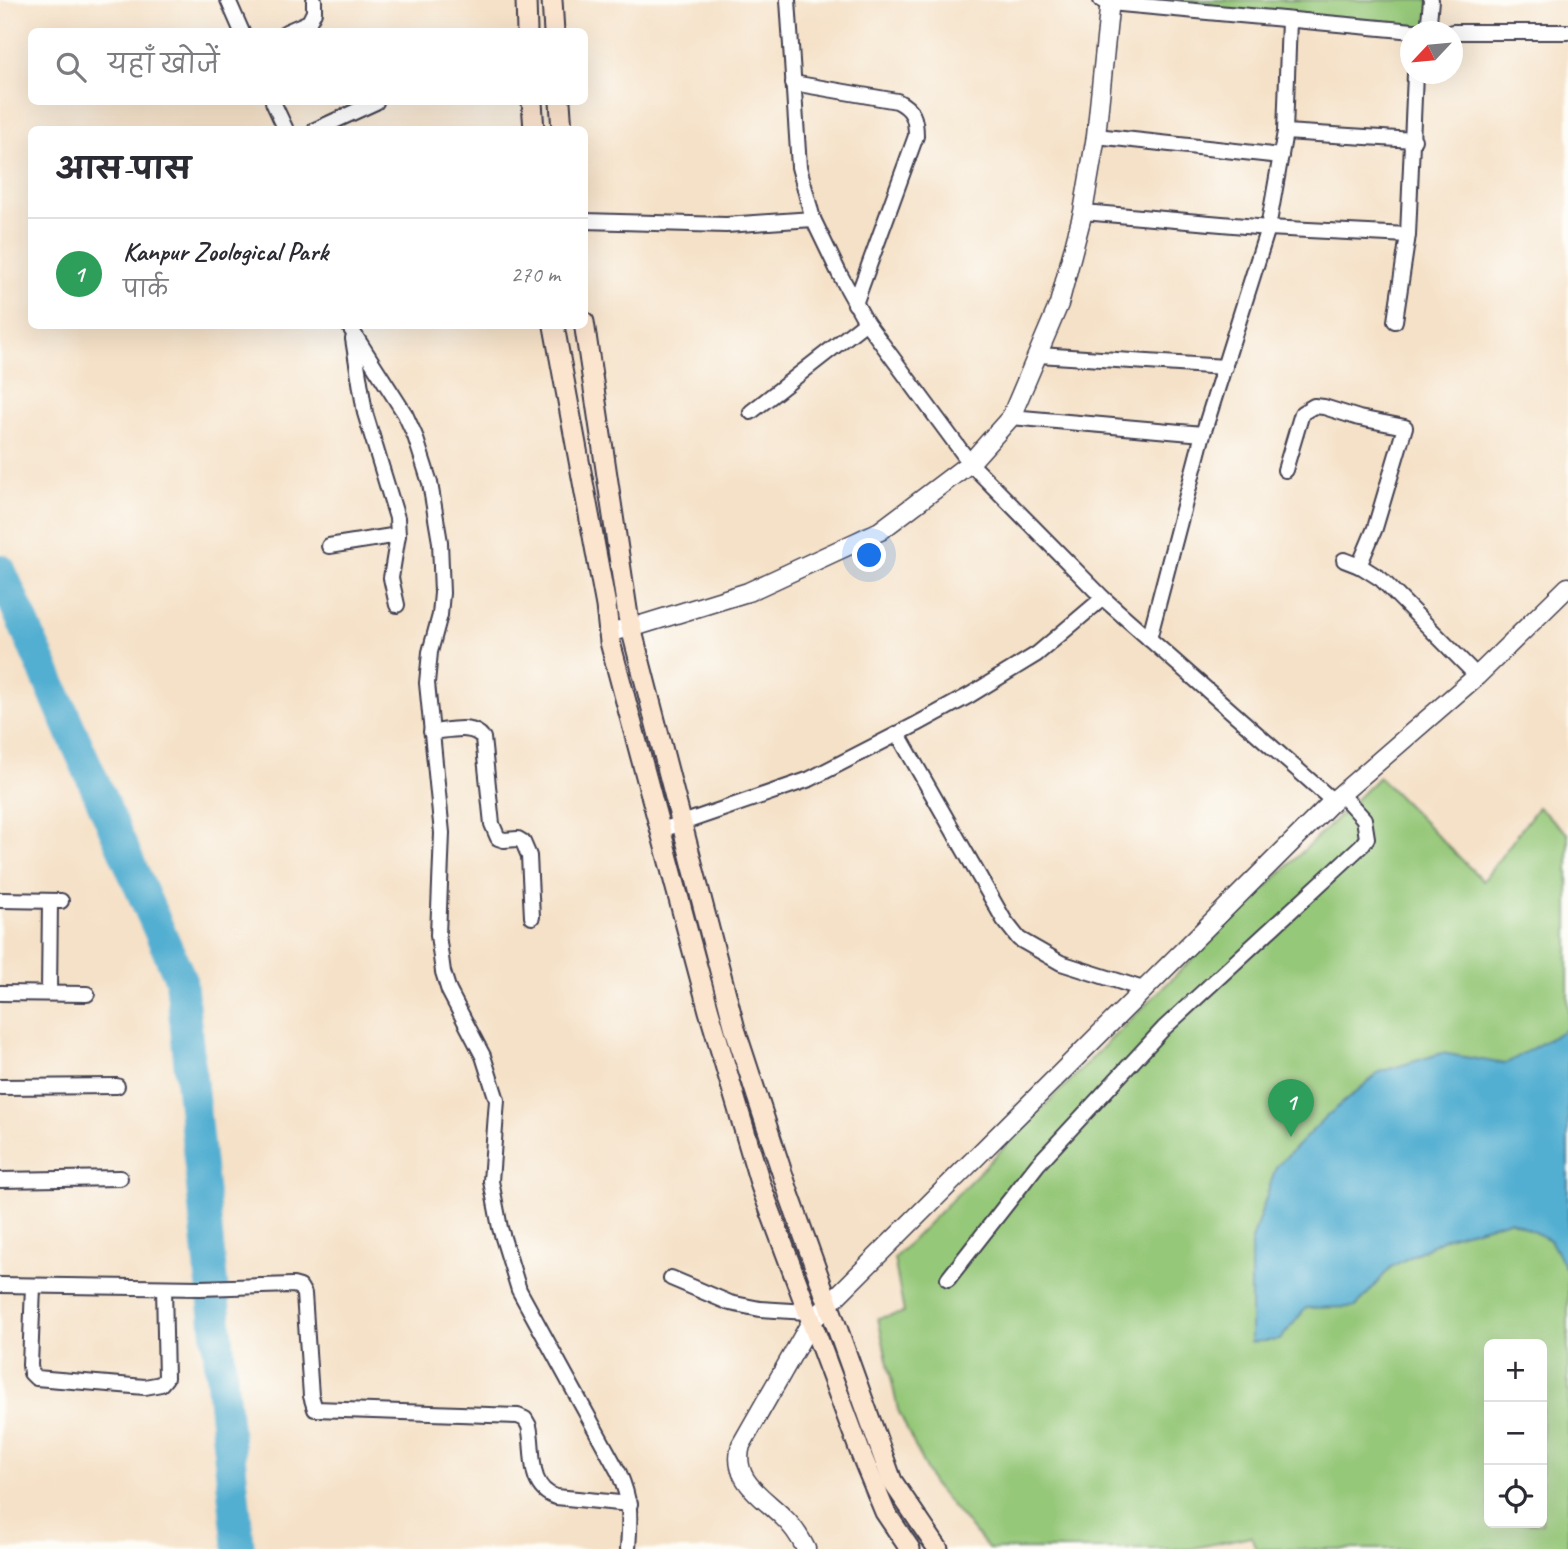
<!DOCTYPE html>
<html lang="hi">
<head>
<meta charset="utf-8">
<style>
  :root { --surface:#fff; --page:#f2f2f3; --text:#2b2b33; --muted:#7c7c81; --line:#e1e1e2; --accent:#c8321e }
  body { margin:0; font-family:Caveat,"Playpen Sans Deva",sans-serif; background:var(--page); color:var(--text) }
  .controls { position:absolute; right:21px; bottom:21px; display:grid; overflow:hidden; border-radius:10px; box-shadow:0 7px 28px #0002 }
  .controls button { width:63px; height:63px; display:grid; place-items:center; padding:0; border:0; border-bottom:2px solid var(--line); background:var(--surface); color:var(--text); font:35px sans-serif }
  .compass { position:absolute; left:1400px; top:21px; width:63px; height:63px; border-radius:50%; background:var(--surface); box-shadow:0 7px 28px #0002; rotate:244deg }
  .you { position:absolute; left:870px; top:556px; width:24px; height:24px; margin:-18px; border:5px solid #fff; border-radius:50%; background:#1a73e8; box-shadow:0 0 0 10px #1a73e833 }
  .badge { display:grid; place-items:center; width:46px; height:46px; border-radius:50%; background:var(--accent); color:#fff; font-size:23px; font-weight:700 }
  .pin { position:absolute; translate:-50% -58px; filter:drop-shadow(0 2px 4px #0008) }
  .pin::after { content:''; position:absolute; top:37px; width:24px; height:21px; background:inherit; clip-path:polygon(0 0,100% 0,50% 100%) }
  .list { margin:0; padding:0; list-style:none }
  h2 { display:flex; justify-content:space-between; align-items:center; height:91px; margin:0; padding:0 28px; font-size:30px }
  h2 small { font-size:23px; font-weight:400; color:var(--muted) }
  .list li { display:grid; grid-template-columns:46px 1fr auto; gap:21px; align-items:center; box-sizing:border-box; height:112px; padding:0 28px; border-top:2px solid var(--line) }
  .list b { display:block; font-size:26px; white-space:nowrap }
  .list p { margin:0; font-size:23px; white-space:nowrap; color:var(--muted) }
  .list em { font-size:23px; font-style:normal; color:var(--muted) }
  .icon { flex:none; width:38px; height:38px; fill:none; stroke:currentColor; stroke-width:2; stroke-linecap:round; stroke-linejoin:round }
  .map { position:relative; flex:none; width:1568px; height:1549px; overflow:hidden }
  .search { position:absolute; background:var(--surface); box-shadow:0 7px 28px #0002; left:28px; top:28px; width:560px; height:77px; display:flex; align-items:center; gap:18px; box-sizing:border-box; padding:0 24px; border-radius:10px; color:var(--muted); font-size:26px }
  .panel { position:absolute; background:var(--surface); box-shadow:0 7px 28px #0002; left:28px; top:126px; width:560px; height:203px; border-radius:10px }
  .map>svg:first-child { display:block }
  .green { fill:#96c879; stroke:#5c755a; stroke-width:2; fill-rule:evenodd }
  .water { fill:#53afd1; stroke:#3a6886; stroke-width:2 }
  .lines { fill:none; stroke-linecap:round; stroke-linejoin:round }
  .river { stroke:#53afd1; stroke-width:32 }
  .minor-casing { stroke:#423f50; stroke-width:18 }
  .tertiary-casing { stroke:#423f50; stroke-width:21 }
  .secondary-casing { stroke:#423f50; stroke-width:23 }
  .minor { stroke:#fff; stroke-width:14 }
  .tertiary { stroke:#fff; stroke-width:18 }
  .secondary { stroke:#fce5cf; stroke-width:19 }
</style>
</head>
<body>
<div class="map">
<svg width="1568" height="1549" viewBox="0 0 1568 1549">
  <rect width="100%" height="100%" fill="#fdfcf7"/>
  <filter id="ink" filterUnits="userSpaceOnUse"><feTurbulence type="fractalNoise" baseFrequency=".0143" numOctaves="2"/><feDisplacementMap in="SourceGraphic" scale="14" xChannelSelector="R" yChannelSelector="G"/><feConvolveMatrix kernelMatrix="1 2 1 2 8 2 1 2 1" color-interpolation-filters="sRGB"/></filter>
  <filter id="wash" filterUnits="userSpaceOnUse"><feTurbulence type="fractalNoise" baseFrequency=".00686" numOctaves="4" result="noise"/><feDisplacementMap in="SourceGraphic" scale="28" xChannelSelector="R" yChannelSelector="G"/><feGaussianBlur stdDeviation="1.57" result="paint"/><feColorMatrix in="noise" values="0 0 0 0 0 0 0 0 0 0 0 0 0 0 0 0 0 1.4 0 .05"/><feComposite in="paint" operator="in"/></filter>
  <g filter="url(#wash)">
    <rect width="100%" height="100%" fill="#f5e1c7"/>
    <g class="green">
      <polygon points="1112,0 1434,0 1431,32"/>
      <path d="M1379,777L1483,881L1538,807L1568,834V1549H1256L1251,1536L1190,1549H989L932,1483L898,1410L878,1318L904,1313L894,1258L1134,1016ZM1489,1344H1542V1523H1489Z"/>
    </g>
    <polygon class="water" points="1568,1028 1568,1273 1550,1240 1510,1220 1447,1237 1391,1267 1356,1307 1306,1308 1280,1340 1251,1342 1251,1243 1276,1167 1327,1116 1380,1072 1442,1053 1505,1064"/>
    <g class="lines">
      <polyline class="river" points="0,570 181,980 239,1549"/>
    </g>
  </g>
  <g filter="url(#ink)">
    <g class="lines">
      <defs>
        <g id="minor">
          <polyline points="228,0 242,32"/>
          <polyline points="788,0 799,167 813,219 839,273 866,322 970,463 1103,598 1333,801"/>
          <polyline points="1101,0 1110,3 1424,32"/>
          <polyline points="286,32 309,22 314,12 314,0"/>
          <polyline points="1428,32 1431,0"/>
          <polyline points="1452,32 1568,32"/>
          <path d="M793,83L897,101C913,109 916,118 916,136L855,304"/>
          <polyline points="273,102 286,130"/>
          <polyline points="315,130 376,102"/>
          <polyline points="1285,132 1414,140"/>
          <polyline points="1096,136 1281,156"/>
          <polyline points="1083,212 1268,228 1408,235"/>
          <polyline points="584,221 726,225 813,219"/>
          <polyline points="1395,321 1408,235 1415,74"/>
          <path d="M349,326L405,414L415,436L430,483L440,542L442,593L440,615L430,652L427,683L442,833L438,935L443,972L449,991L483,1056L497,1100L491,1181L500,1228L519,1290L619,1473C632,1504 630,1516 628,1549"/>
          <polyline points="353,339 365,413 397,518 398,535 391,578 397,605"/>
          <polyline points="1039,355 1225,367"/>
          <polyline points="751,412 866,322"/>
          <polyline points="1011,417 1203,434"/>
          <polyline points="1285,470 1302,413 1314,406 1324,407 1359,418 1405,427 1375,528 1359,566"/>
          <polyline points="329,546 398,535"/>
          <polyline points="1344,560 1362,567 1381,579 1477,676"/>
          <polyline points="1149,639 1203,434 1268,228 1285,132 1289,20"/>
          <path d="M431,732C448,731 473,723 483,738L492,824L498,838L504,840L518,839L523,842L529,856L532,917"/>
          <polyline points="898,734 1004,920 1019,939 1061,963 1143,989"/>
          <polyline points="659,831 810,779 917,724 970,695 1037,654 1103,598"/>
          <polyline points="0,900 61,901"/>
          <polyline points="0,993 87,994"/>
          <polyline points="49,993 50,901"/>
          <polyline points="0,1087 117,1086"/>
          <polyline points="0,1180 120,1178"/>
          <polyline points="671,1278 730,1303 760,1309 807,1312"/>
          <polyline points="948,1279 1038,1164 1164,1028 1362,845 1367,838 1364,819 1341,794"/>
          <path d="M0,1285L200,1288L293,1285L300,1287L304,1294L311,1396L315,1409L518,1416L525,1419L529,1426C535,1451 526,1487 556,1497L630,1504"/>
          <polyline points="33,1286 30,1365 31,1373 36,1378 145,1387 161,1384 166,1378 164,1288"/>
        </g>
        <g id="tertiary">
          <polyline points="608,632 631,628 748,592 880,531 970,463 1011,417 1059,304 1083,212 1096,136 1110,0"/>
          <path d="M806,1549C800,1537 793,1526 783,1517C762,1496 731,1480 741,1445L811,1322L1333,801L1477,676L1568,587"/>
        </g>
        <g id="secondary">
          <polyline points="526,0 527,32"/>
          <polyline points="552,0 554,32"/>
          <polyline points="532,102 534,130"/>
          <polyline points="560,102 562,130"/>
          <polyline points="584,322 628,616 735,1029 789,1194 892,1481 938,1549"/>
          <polyline points="554,326 606,606 610,642 709,1011 761,1186 861,1454 885,1512 910,1549"/>
        </g>
      </defs>
      <use href="#minor" class="minor-casing"/>
      <use href="#tertiary" class="tertiary-casing"/>
      <use href="#secondary" class="secondary-casing"/>
      <use href="#minor" class="minor"/>
      <use href="#tertiary" class="tertiary"/>
      <use href="#secondary" class="secondary"/>
    </g>
  </g>
</svg>
<div class="controls">
<button>+</button>
<button>−</button>
<button><svg class="icon" aria-label="locate" viewBox="0 0 24 24"><circle cx="12" cy="12" r="6"/><path d="M12 2v4M12 18v4M2 12h4M18 12h4"/></svg></button>
</div>
<svg class="compass" viewBox="-18 -18 36 36"><path d="M0-13l5 13h-10z" fill="#e53935"/><path d="M0 13l5-13h-10z" fill="#7c7c81"/></svg>
<div class="you"></div>
<div class="pin badge" style="left:1291px;top:1137px;background:#2e9e5b">1</div>
<div class="search"><svg class="icon" aria-label="search" viewBox="0 0 24 24"><circle cx="10" cy="10" r="6"/><path d="M15 15l6 6"/></svg>यहाँ खोजें</div>
<section class="panel">
<h2>आस-पास<small></small></h2>
<ul class="list">
<li><span class="badge" style="background:#2e9e5b">1</span><div><b>Kanpur Zoological Park</b><p>पार्क</p></div><em>270 m</em></li>
</ul>
</section>
</div>
</body>
</html>
